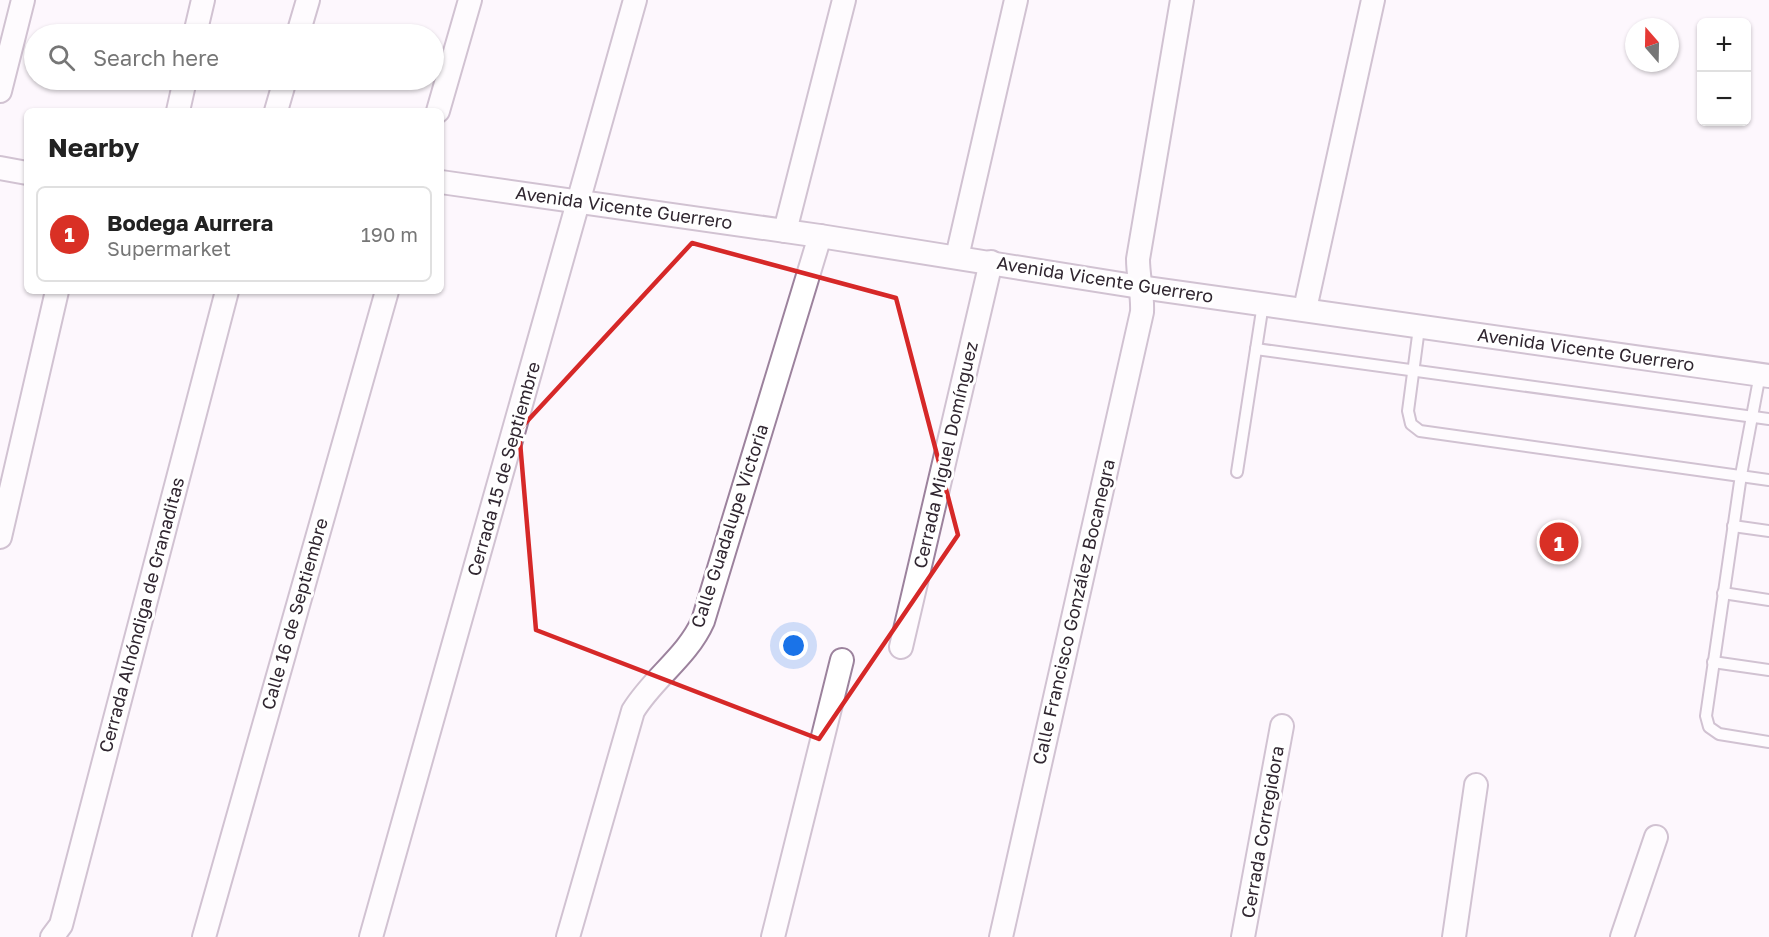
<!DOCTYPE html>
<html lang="en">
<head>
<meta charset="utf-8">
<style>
  :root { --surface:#fff; --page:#f6f6f6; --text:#222; --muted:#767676; --line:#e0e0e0; --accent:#d93025 }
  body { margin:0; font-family:"Golos Text",sans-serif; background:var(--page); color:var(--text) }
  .controls { position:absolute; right:18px; top:18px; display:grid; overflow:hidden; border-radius:9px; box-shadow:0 2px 4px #0004 }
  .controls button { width:54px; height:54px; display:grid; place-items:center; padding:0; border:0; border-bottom:2px solid var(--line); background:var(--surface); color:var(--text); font:30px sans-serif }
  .compass { position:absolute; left:1625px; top:18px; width:54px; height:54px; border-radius:50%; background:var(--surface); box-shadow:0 2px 4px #0004; rotate:340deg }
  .you { position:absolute; left:794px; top:646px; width:21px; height:21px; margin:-15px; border:4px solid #fff; border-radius:50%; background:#1a73e8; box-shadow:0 0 0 9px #1a73e833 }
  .badge { display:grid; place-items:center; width:39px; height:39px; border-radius:50%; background:var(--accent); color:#fff; font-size:20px; font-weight:700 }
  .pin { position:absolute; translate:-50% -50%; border:3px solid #fff; box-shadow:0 2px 6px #0006 }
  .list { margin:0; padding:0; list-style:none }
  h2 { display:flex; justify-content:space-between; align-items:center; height:78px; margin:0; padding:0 24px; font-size:26px }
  h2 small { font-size:20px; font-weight:400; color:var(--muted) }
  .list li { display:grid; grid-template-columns:39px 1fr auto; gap:18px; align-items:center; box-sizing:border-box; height:96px; margin:0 12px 12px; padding:0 12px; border:2px solid var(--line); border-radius:9px }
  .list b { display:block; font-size:22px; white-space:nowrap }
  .list p { margin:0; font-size:20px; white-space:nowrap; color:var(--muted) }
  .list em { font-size:20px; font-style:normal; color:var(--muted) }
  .icon { flex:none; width:33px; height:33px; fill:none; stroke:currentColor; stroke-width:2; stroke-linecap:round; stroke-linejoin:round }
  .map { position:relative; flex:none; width:1769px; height:937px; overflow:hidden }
  .search { position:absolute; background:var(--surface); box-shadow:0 2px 4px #0004; left:24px; top:24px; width:420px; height:66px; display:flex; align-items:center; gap:15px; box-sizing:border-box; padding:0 21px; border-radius:33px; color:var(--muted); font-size:22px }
  .panel { position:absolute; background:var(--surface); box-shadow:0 2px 4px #0004; left:24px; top:108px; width:420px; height:186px; border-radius:9px }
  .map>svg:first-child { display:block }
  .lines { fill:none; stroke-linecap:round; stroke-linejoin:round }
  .lane-casing { stroke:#9c829d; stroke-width:14 }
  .street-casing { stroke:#9c829d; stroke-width:26 }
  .lane { stroke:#fff; stroke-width:10 }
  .street { stroke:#fff; stroke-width:22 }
  .marked { fill:none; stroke:#d62828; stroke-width:4.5; stroke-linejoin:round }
  .labels { text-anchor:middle; stroke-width:6; stroke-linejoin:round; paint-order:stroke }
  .street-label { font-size:18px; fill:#302630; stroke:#fff }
</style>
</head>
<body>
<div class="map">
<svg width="1769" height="937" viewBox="0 0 1769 937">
  <rect width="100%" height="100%" fill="#fdf7fd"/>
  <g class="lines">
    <defs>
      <g id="lane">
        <polyline points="1419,328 1408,411 1411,424 1420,431 1769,480"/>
        <polyline points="1256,349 1769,419"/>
        <polyline points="1760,374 1741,475 1706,716 1709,727 1719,734 1769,742"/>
        <polyline points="1237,472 1263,304"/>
        <polyline points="1733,526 1769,531"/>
        <polyline points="1723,593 1769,600"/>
        <polyline points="1713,662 1769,670"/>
      </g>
      <g id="street">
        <polyline points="195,34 203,0"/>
        <polyline points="298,34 308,0"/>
        <polyline points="0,91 23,0"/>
        <polyline points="178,111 185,80"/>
        <polyline points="276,111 285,80"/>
        <polyline points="438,111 470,0"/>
        <polyline points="0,168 27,173"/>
        <polyline points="441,182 820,236 1140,287 1769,376"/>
        <polyline points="785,231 844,0"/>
        <polyline points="957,257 1016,0"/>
        <polyline points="1305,309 1373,0"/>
        <polyline points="0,537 57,291"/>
        <polyline points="901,647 991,262"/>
        <polyline points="52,937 61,925 227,291"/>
        <polyline points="204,937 387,291"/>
        <polyline points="371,937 635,0"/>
        <path d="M568,937L633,711C653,678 687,657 703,621L820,236"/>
        <polyline points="773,937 842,660"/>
        <path d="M1001,937L1142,312C1143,294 1138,277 1138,259L1182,0"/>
        <polyline points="1243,937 1282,726"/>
        <polyline points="1454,937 1476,785"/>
        <polyline points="1622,937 1656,837"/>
      </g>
    </defs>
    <use href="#lane" class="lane-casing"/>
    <use href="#street" class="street-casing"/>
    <use href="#lane" class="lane"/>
    <use href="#street" class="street"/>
  </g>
  <path d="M0 0H1769V937H0ZM692,243L896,298L958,535L819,739L536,630L519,430Z" fill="#fdf7fd" fill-opacity=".55" fill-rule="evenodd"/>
  <path class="marked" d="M692,243L896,298L958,535L819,739L536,630L519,430Z"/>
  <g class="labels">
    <g class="street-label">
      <text transform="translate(624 208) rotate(8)" y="6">Avenida Vicente Guerrero</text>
      <text transform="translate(1105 280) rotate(9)" y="6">Avenida Vicente Guerrero</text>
      <text transform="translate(1586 350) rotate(8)" y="6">Avenida Vicente Guerrero</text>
      <text transform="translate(946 455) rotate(-77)" y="6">Cerrada Miguel Domínguez</text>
      <text transform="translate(504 469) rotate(-74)" y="6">Cerrada 15 de Septiembre</text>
      <text transform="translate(730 526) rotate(-72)" y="6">Calle Guadalupe Victoria</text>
      <text transform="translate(1074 612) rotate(-77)" y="6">Calle Francisco González Bocanegra</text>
      <text transform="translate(295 614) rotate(-74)" y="6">Calle 16 de Septiembre</text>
      <text transform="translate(142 615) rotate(-75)" y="6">Cerrada Alhóndiga de Granaditas</text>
      <text transform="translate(1263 832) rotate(-80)" y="6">Cerrada Corregidora</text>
    </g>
  </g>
</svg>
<div class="controls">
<button>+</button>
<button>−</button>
</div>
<svg class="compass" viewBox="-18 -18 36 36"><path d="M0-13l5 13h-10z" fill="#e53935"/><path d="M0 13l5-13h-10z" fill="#767676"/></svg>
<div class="you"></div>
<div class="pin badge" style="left:1559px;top:542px">1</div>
<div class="search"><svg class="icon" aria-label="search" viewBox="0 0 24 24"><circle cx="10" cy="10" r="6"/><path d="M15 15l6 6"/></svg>Search here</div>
<section class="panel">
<h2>Nearby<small></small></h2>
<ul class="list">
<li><span class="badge">1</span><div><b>Bodega Aurrera</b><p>Supermarket</p></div><em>190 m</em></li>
</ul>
</section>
</div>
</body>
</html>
